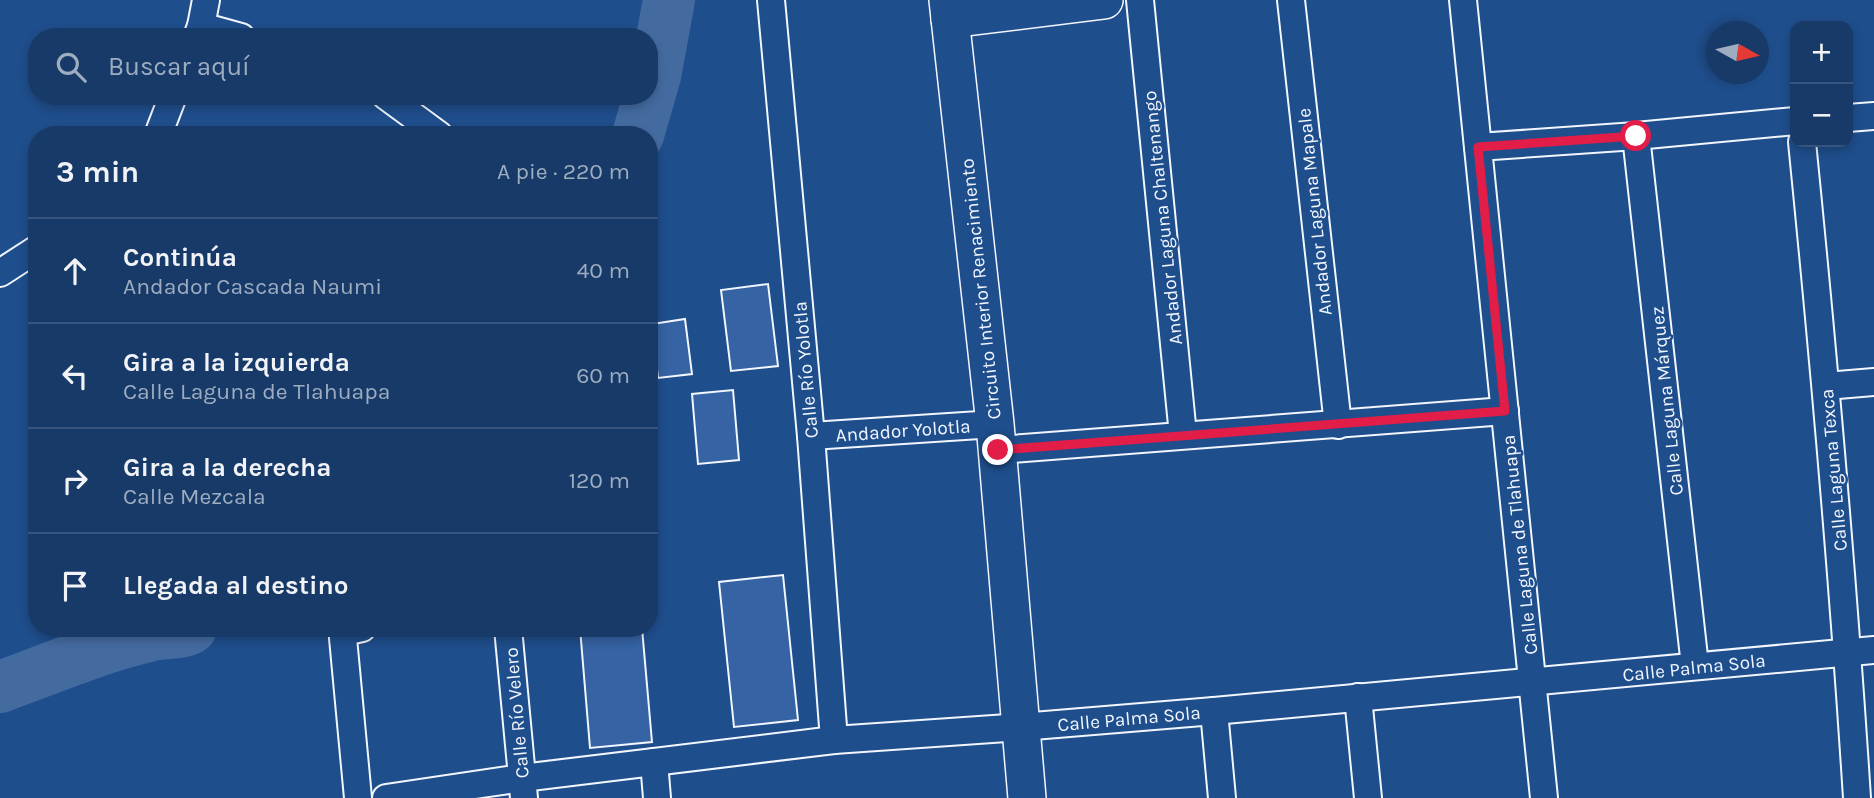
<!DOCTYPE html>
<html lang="es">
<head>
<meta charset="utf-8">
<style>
  :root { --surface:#173a69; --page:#20416f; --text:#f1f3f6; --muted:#9eadc0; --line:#36547d }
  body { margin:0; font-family:Karla,sans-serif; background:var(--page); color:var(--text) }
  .controls { position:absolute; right:21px; top:21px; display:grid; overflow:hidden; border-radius:14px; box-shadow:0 4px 10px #0003 }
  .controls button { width:63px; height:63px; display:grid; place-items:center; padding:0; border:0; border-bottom:2px solid var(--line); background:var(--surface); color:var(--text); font:35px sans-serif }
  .compass { position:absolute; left:1706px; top:21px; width:63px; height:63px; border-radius:50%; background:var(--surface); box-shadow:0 4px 10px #0003; rotate:98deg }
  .stop { position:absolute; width:21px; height:21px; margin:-16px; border:5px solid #e11d48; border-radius:50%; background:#fff }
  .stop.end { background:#e11d48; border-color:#fff; box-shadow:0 2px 7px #0008 }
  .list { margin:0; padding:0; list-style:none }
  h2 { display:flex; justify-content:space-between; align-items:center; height:91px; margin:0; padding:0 28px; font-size:30px }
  h2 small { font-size:23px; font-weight:400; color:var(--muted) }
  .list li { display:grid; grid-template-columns:46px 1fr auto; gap:21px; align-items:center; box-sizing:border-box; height:105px; padding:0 28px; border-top:2px solid var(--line) }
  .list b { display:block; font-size:26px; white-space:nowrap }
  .list p { margin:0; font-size:23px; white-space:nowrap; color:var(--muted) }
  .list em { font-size:23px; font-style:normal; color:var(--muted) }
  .icon { flex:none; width:38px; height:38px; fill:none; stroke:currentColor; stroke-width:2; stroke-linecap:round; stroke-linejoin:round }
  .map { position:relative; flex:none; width:1874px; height:798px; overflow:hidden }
  .search { position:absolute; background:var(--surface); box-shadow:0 4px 10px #0003; left:28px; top:28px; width:630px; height:77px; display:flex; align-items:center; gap:18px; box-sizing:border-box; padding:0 24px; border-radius:28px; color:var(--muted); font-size:26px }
  .panel { position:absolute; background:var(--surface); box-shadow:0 4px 10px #0003; left:28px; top:126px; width:630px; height:511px; border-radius:28px }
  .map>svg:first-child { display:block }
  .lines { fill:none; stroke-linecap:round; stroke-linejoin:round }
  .river { stroke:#446ba0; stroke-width:52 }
  .building { fill:#3563a3; stroke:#f2f6ff; stroke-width:2 }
  .street-casing { stroke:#f2f6ff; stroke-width:30 }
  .secondary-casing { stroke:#f2f6ff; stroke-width:40 }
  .street { stroke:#1f4e8c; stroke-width:26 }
  .secondary { stroke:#1f4e8c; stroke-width:37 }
  .route { stroke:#e11d48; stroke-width:9 }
  .labels { text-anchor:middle; stroke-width:5; stroke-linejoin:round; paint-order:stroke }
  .street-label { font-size:19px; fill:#f2f6ff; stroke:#1f4e8c }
</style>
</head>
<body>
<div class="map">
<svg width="1874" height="798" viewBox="0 0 1874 798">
  <rect width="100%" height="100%" fill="#1f4e8c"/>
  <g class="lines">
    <g class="river">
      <polyline points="638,135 655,76 669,0"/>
      <path d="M0,687C49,669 98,648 149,636C162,632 178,635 191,628"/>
    </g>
  </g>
  <g class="building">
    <polygon points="768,284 778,366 731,371 721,290"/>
    <polygon points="685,319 692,374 658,378 652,324"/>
    <polygon points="733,390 739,460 698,464 692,394"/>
    <polygon points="783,575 798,720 734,727 719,582"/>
    <polygon points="580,628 642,628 652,742 590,748"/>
  </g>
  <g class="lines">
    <defs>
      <g id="street">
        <polyline points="771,0 811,436 834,740"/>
        <polyline points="1140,0 1183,435"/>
        <polyline points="1291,0 1338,425"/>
        <polyline points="1463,0 1544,798"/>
        <polyline points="201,26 241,37"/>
        <polyline points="197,37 201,26 206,0"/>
        <polyline points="386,96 439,135"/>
        <polyline points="1848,118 1874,116"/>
        <polyline points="158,135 173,96"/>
        <polyline points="1636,136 1695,666"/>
        <path d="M1802,142C1824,360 1843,579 1857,798"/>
        <polyline points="1478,147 1636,136 1795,121"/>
        <polyline points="0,273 37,249"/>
        <polyline points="1826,386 1874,382"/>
        <polyline points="811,436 995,424"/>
        <polyline points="998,450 1505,411"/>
        <polyline points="508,628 524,798"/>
        <polyline points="1358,697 1368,798"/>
        <polyline points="1214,711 1222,798"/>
        <polyline points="654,762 657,798"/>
        <polyline points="358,798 343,638 344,632 362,628"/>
        <polyline points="386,798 522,778 834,740 1021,727 1214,711 1874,650"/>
      </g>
      <g id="secondary">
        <polyline points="948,0 995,424 1027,798"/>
        <polyline points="950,19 1104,0"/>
      </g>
    </defs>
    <use href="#street" class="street-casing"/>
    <use href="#secondary" class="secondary-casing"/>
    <use href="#street" class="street"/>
    <use href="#secondary" class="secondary"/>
  </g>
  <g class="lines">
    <polyline class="route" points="998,450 1505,411 1478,147 1636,136"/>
  </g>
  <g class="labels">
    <g class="street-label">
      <text transform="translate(1314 212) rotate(-96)" y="7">Andador Laguna Mapale</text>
      <text transform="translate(1162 218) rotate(-96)" y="7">Andador Laguna Chaltenango</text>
      <text transform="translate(980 289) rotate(-96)" y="7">Circuito Interior Renacimiento</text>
      <text transform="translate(805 370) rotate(-95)" y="7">Calle Río Yolotla</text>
      <text transform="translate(1666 401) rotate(-96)" y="7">Calle Laguna Márquez</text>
      <text transform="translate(903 430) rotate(-4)" y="7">Andador Yolotla</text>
      <text transform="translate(1833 470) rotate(-95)" y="7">Calle Laguna Texca</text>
      <text transform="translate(1519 545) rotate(-96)" y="7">Calle Laguna de Tlahuapa</text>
      <text transform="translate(1694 667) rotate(-6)" y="7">Calle Palma Sola</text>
      <text transform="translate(516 713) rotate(-95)" y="7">Calle Río Velero</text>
      <text transform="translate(1129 718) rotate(-5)" y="7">Calle Palma Sola</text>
    </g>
  </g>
</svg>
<div class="controls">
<button>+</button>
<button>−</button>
</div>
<svg class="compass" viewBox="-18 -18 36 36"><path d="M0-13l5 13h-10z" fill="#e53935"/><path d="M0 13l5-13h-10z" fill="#9eadc0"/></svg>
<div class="stop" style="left:1636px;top:136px"></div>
<div class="stop end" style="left:998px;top:450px"></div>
<div class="search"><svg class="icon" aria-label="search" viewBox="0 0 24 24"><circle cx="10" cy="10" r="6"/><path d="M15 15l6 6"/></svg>Buscar aquí</div>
<section class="panel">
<h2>3 min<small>A pie · 220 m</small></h2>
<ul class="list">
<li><svg class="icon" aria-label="ahead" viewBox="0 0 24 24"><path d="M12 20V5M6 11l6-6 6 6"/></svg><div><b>Continúa</b><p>Andador Cascada Naumi</p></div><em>40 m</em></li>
<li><svg class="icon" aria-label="left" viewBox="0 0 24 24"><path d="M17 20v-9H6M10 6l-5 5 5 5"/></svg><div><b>Gira a la izquierda</b><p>Calle Laguna de Tlahuapa</p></div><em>60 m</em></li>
<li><svg class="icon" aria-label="right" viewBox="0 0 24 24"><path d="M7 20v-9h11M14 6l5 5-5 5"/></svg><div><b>Gira a la derecha</b><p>Calle Mezcala</p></div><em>120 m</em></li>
<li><svg class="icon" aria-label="arrive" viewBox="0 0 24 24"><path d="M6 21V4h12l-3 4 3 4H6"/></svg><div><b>Llegada al destino</b></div></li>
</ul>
</section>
</div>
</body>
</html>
